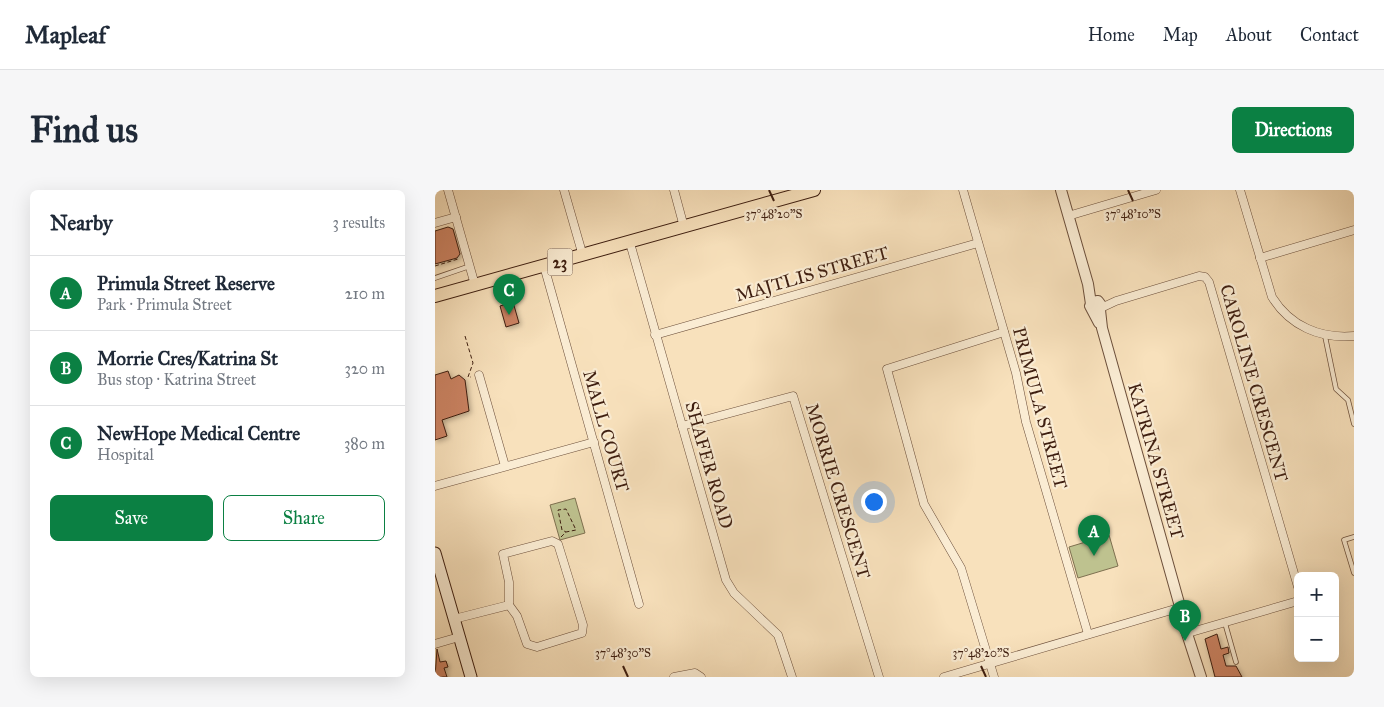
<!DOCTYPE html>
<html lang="en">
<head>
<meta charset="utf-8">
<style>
  :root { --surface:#fff; --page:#f6f6f7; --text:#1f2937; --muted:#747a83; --line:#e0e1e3; --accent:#0b8043 }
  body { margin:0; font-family:"IM FELL Great Primer",serif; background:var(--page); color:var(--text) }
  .controls { position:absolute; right:15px; bottom:15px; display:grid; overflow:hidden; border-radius:8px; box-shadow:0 5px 20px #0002 }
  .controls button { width:45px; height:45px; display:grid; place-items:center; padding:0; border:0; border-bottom:1px solid var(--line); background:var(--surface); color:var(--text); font:25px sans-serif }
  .you { position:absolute; left:438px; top:311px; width:18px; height:18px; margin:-12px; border:4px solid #fff; border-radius:50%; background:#1a73e8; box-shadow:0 0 0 8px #1a73e833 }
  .badge { display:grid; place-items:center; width:32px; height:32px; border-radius:50%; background:var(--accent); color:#fff; font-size:16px; font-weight:700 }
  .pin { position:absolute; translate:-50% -41px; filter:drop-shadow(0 1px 2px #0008) }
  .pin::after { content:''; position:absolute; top:26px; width:18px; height:15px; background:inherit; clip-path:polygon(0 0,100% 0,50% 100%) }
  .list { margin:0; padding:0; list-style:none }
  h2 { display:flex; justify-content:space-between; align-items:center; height:65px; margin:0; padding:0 20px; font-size:21px }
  h2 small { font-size:16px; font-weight:400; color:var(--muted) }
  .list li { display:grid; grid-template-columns:32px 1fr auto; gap:15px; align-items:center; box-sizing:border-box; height:75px; padding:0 20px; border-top:1px solid var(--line) }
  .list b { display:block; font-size:19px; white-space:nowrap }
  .list p { margin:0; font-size:16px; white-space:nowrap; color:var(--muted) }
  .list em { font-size:16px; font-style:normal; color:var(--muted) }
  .actions { display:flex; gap:10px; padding:15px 20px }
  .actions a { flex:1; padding:11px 0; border:1px solid var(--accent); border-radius:8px; text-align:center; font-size:18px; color:var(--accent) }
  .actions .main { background:var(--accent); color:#fff }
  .map { position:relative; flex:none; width:919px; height:487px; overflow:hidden; border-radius:8px }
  header { display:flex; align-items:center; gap:30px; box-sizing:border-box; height:70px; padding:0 25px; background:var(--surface); border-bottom:1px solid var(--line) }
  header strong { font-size:24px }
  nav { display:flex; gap:28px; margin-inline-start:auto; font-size:18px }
  .intro { display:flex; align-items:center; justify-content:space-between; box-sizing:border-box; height:120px; padding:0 30px }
  h1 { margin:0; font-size:35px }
  .button { padding:12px 22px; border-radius:8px; background:var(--accent); color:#fff; font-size:18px; font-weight:700 }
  main { display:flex; gap:30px; padding:0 30px }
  aside { flex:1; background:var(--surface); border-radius:8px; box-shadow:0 5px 20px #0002 }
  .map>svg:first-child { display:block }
  .green { fill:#bec28f; stroke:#7e7050 }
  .building { fill:#cc8364; stroke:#3e1e10; filter:url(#shadow) }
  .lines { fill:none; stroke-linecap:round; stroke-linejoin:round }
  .service-casing { stroke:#6c4f3b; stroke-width:5.5 }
  .minor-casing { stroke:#6c4f3b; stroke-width:9 }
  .tertiary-casing { stroke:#6c4f3b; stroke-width:12 }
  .secondary-casing { stroke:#3e1e10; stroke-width:13 }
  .primary-casing { stroke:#3e1e10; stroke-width:14 }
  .path { stroke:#3e1e10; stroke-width:1; stroke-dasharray:4 2.5; stroke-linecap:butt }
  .service { stroke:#faecd3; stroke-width:4 }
  .minor { stroke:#faecd3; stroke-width:8 }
  .tertiary { stroke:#faecd3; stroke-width:10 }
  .secondary { stroke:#faecd3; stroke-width:11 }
  .primary { stroke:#f8e1bc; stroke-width:12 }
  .ticks { fill:none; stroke:#3e1e10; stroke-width:2 }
  .labels { text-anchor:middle; stroke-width:4.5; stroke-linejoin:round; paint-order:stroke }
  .shield { fill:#faecd3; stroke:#765c4a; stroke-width:1 }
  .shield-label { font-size:16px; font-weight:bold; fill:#3e1e10 }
  .street-label { font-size:18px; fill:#3e1e10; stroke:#faecd3 }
  .ticks-label { font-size:12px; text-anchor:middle; fill:#3e1e10; stroke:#faecd3; stroke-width:4.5; stroke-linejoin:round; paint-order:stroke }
</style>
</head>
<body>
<header>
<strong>Mapleaf</strong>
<nav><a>Home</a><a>Map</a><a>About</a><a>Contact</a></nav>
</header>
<div class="intro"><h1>Find us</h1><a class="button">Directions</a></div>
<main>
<aside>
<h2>Nearby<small>3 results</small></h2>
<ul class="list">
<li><span class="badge">A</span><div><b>Primula Street Reserve</b><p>Park · Primula Street</p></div><em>210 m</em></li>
<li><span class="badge">B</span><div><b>Morrie Cres/Katrina St</b><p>Bus stop · Katrina Street</p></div><em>320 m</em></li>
<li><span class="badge">C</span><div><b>NewHope Medical Centre</b><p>Hospital</p></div><em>380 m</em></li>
</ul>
<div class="actions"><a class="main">Save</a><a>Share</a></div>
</aside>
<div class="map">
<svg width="919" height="487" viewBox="0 0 919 487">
  <defs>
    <filter id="shadow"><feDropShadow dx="2" dy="2" stdDeviation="2.5" flood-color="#0004"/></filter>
  </defs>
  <rect width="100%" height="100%" fill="#f8e1bc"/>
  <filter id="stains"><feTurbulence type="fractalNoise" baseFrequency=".004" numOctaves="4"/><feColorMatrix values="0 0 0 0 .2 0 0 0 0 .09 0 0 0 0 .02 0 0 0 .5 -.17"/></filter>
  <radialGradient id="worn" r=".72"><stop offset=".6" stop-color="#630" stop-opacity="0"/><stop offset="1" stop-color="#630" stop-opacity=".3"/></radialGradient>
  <g class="green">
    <polygon points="140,308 150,343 125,350 115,315"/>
    <polygon points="674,345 683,376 643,388 634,357"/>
  </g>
  <g class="building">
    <polygon points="13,37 18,39 25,64 22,68 0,74 0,41"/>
    <polygon points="78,112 84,133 71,137 65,116"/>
    <polygon points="13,181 16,189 24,185 30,190 34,221 7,230 12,246 0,250 0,185"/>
    <polygon points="782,444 786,459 793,457 794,463 788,465 791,476 801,476 807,487 780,487 770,449"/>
    <polygon points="2,459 5,472 11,471 13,477 9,478 12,487 0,487"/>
  </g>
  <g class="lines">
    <defs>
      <g id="service">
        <polyline points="0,88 35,76"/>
        <polyline points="890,146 901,199 913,210 919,234"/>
        <polyline points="919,347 909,350 919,383"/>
        <polyline points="790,433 801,472"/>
      </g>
      <g id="minor">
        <polyline points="13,0 40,95"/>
        <polyline points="129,0 148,66"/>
        <polyline points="239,0 249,37"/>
        <polyline points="528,0 581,183 591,232 653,444"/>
        <path d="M805,0L837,107C855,136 885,149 919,146"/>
        <polyline points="633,26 721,0"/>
        <polyline points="0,33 21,27"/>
        <polyline points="195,53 291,390 299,403 343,445 357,487"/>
        <polyline points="825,68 919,40"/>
        <polyline points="109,76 204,414"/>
        <polyline points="666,118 681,111 764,86 770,87 774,92 863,397"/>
        <polyline points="220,145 543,53"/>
        <polyline points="44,185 70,276"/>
        <polyline points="247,236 358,206 444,487"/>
        <polyline points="0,296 159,252"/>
        <polygon points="117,351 123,354 148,435 147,443 102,457 92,454 82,426 74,415 74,392 68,364"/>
        <polyline points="19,429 74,415"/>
        <polyline points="753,443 863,411"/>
        <polyline points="0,454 24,447"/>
        <polyline points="239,487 260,483 266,487"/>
        <polyline points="509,487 740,419"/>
        <polyline points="559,487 526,378 489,314 452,179 569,142"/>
      </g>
      <g id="tertiary">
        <polyline points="626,0 653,94 656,114"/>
        <polyline points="665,120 667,138 744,413"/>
        <polyline points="658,121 665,120 666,115 663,111 658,112 655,116 664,133"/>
        <polyline points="745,422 766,487"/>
      </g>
      <polyline id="secondary" points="0,363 36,487"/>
      <polyline id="primary" points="0,106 379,0"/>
    </defs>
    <use href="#service" class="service-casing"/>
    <use href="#minor" class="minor-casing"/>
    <use href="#tertiary" class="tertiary-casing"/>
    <use href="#secondary" class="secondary-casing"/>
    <use href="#primary" class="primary-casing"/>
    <g class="path">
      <polyline points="0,76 23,69"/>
      <polyline points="30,146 38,173 33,187 36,187"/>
      <polyline points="126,347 131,342 141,340 131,319 123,320 127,340 131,342"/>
    </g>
    <use href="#service" class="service"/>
    <use href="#minor" class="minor"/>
    <use href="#tertiary" class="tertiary"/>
    <use href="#secondary" class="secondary"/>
    <use href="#primary" class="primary"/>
  </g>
  <path class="ticks" d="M334,0L339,11M693,0L698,11M188,476L193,487M546,476L551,487"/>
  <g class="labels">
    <rect class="shield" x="112.5" y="58.5" width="25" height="27" rx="4"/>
    <g class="shield-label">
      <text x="125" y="78">23</text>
    </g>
    <g class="street-label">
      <text transform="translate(377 84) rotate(-16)" y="6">MAJTLIS STREET</text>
      <text transform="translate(819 193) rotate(74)" y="6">CAROLINE CRESCENT</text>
      <text transform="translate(605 218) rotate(75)" y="6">PRIMULA STREET</text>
      <text transform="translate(171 241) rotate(74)" y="6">MALL COURT</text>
      <text transform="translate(721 271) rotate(74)" y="6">KATRINA STREET</text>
      <text transform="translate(274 275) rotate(74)" y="6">SHAFER ROAD</text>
      <text transform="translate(403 301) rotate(73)" y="6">MORRIE CRESCENT</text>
    </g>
  </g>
  <g class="ticks-label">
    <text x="339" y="28">37°48'20"S</text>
    <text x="698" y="28">37°48'10"S</text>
    <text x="188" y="467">37°48'30"S</text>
    <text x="546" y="467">37°48'20"S</text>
  </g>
  <rect width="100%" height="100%" filter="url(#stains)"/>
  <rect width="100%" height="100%" fill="url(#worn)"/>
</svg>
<div class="controls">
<button>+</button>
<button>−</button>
</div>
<div class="you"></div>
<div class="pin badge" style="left:659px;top:366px">A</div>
<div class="pin badge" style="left:750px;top:451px">B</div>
<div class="pin badge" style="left:74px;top:125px">C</div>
</div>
</main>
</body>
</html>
